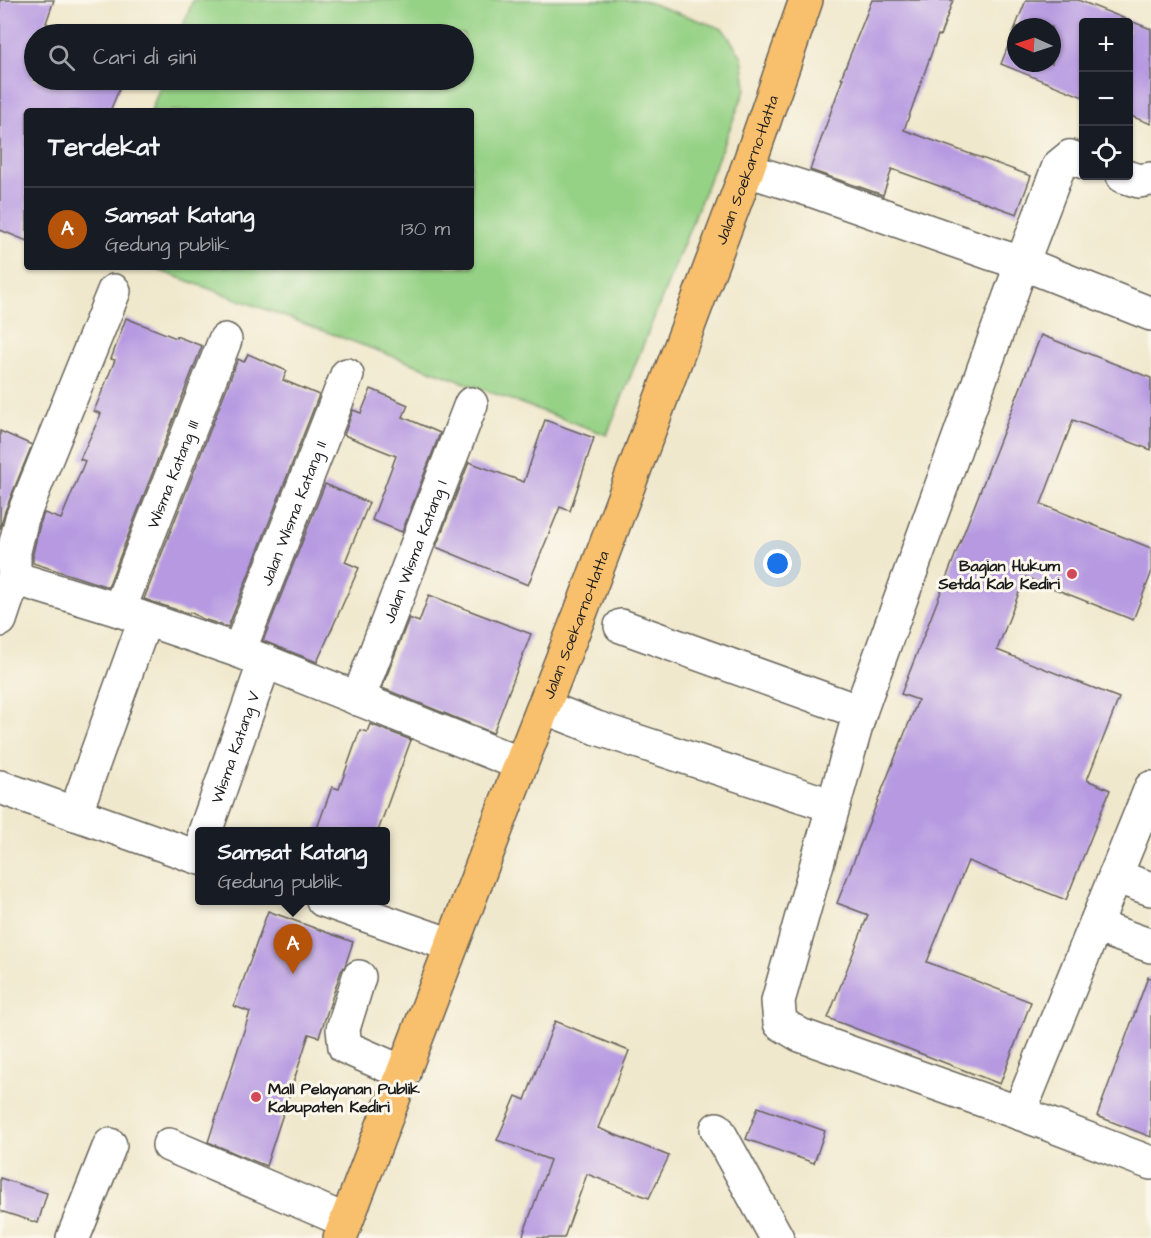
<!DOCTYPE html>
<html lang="id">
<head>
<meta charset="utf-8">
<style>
  :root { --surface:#171b24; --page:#242831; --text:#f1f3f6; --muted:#9ea1a6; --line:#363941; --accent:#b45309 }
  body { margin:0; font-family:"Architects Daughter",sans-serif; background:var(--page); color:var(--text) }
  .controls { position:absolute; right:18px; top:18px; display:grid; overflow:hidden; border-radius:6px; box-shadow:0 2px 4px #0004 }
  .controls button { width:54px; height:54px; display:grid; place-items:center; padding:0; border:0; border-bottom:2px solid var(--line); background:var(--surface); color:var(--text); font:30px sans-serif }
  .compass { position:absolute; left:1007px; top:18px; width:54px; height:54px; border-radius:50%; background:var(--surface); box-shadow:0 2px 4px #0004; rotate:273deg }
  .you { position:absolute; left:778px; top:564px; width:21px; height:21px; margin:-15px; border:4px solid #fff; border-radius:50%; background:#1a73e8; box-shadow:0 0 0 9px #1a73e833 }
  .badge { display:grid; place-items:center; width:39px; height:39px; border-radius:50%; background:var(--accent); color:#fff; font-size:20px; font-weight:700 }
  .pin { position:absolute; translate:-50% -50px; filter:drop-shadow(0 2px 3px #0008) }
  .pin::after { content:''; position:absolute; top:32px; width:21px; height:18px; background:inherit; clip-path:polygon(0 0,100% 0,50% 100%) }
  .popup { position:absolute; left:195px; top:827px; width:195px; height:78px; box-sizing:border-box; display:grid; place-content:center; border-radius:6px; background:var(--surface); filter:drop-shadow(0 2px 4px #0005); font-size:20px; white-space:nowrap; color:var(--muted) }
  .popup b { font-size:22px; color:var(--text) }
  .popup::after { content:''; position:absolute; left:50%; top:100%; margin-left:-12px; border:12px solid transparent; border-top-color:var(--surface) }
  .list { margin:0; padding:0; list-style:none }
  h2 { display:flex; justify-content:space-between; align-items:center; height:78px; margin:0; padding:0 24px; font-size:26px }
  h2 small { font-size:20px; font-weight:400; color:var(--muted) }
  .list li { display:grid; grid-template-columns:39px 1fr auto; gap:18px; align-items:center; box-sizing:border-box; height:84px; padding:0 24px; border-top:2px solid var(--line) }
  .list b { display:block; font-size:22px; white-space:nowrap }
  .list p { margin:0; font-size:20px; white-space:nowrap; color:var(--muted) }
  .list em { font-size:20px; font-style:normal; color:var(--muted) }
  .icon { flex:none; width:33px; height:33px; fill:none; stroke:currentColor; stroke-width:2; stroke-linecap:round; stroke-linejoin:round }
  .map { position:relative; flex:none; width:1151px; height:1238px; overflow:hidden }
  .search { position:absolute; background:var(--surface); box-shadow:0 2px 4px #0004; left:24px; top:24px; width:450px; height:66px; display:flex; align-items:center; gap:15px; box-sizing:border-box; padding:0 21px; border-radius:33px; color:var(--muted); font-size:22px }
  .panel { position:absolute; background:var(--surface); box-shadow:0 2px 4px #0004; left:24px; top:108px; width:450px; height:162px; border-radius:6px }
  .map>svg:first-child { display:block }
  .green { fill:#96d286; stroke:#597751; stroke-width:1.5 }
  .building { fill:#b699e1; fill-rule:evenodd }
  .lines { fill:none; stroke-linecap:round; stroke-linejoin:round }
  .minor-casing { stroke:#66635a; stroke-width:36 }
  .major-casing { stroke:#66635a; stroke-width:36 }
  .minor { stroke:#fff; stroke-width:33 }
  .major { stroke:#f8bf6c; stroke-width:33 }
  .poi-dot { fill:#d1495b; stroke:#fbf7ec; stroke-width:2 }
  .labels { text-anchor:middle; stroke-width:6; stroke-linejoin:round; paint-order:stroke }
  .street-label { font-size:16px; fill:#1c1c1c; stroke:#fbf7ec }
  .poi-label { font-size:16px; font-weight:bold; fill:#1c1c1c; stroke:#fbf7ec; text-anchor:end }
</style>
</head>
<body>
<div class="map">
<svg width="1151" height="1238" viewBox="0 0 1151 1238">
  <rect width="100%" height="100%" fill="#fbf7ec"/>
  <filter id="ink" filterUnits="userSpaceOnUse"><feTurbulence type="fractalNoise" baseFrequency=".0167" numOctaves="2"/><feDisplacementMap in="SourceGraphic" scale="12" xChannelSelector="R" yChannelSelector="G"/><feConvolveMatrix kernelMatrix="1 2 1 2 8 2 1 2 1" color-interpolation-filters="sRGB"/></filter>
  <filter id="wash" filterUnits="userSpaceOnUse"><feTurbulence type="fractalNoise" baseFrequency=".008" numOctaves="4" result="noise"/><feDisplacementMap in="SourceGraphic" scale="24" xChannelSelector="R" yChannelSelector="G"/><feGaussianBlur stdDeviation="1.35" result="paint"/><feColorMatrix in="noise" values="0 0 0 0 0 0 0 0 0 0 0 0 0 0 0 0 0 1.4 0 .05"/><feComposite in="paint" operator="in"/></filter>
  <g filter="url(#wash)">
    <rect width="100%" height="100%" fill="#f0e8cc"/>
    <polygon class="green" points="193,0 642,0 723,29 742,57 746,88 607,435 150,267 471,267 471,111 151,111 163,80 464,80 464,34 180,34"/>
    <g id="blocks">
      <g class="building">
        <polygon points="0,0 54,0 46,23 76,34 34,34 34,80 123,80 110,111 27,111 27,241 0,230"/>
        <polygon points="872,0 953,0 940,36 938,35 904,130 1031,176 1017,214 892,169 883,195 810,170 843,78 841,78"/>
        <path d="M1026,0H1078L1151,29V124L1128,115V22H1083V97L1001,64ZM1016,27H1052V63H1016Z"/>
        <polygon points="126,318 176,338 176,336 202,346 108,587 33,563 33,553 40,524 44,513 61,519 85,461 80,459 101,414 94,411 115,360 111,359"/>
        <polygon points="1041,335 1151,378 1151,450 1073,420 1041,504 1151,548 1151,574 1133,620 1025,577 997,650 1119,698 1087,780 1110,790 1066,900 968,861 927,962 1031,1002 1000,1084 828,1018 868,915 837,903 918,700 901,694"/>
        <polygon points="248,354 287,371 283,380 319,395 228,627 203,619 190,612 189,614 144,599 238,359 244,362"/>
        <polygon points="371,389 408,405 403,417 440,433 402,532 372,520 396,456 344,435 353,410 361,413"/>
        <polygon points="545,420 594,438 570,511 560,507 528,585 436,547 469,462 524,482"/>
        <polygon points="0,431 32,445 5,511 0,529"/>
        <polygon points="325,484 369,503 345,562 359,568 317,662 263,641"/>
        <polygon points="429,595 531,634 493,733 382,688 409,618 419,622"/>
        <polygon points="370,724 411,740 378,831 316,831 332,787 339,789 360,730 367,732"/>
        <polygon points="268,911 353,942 345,966 341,971 319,1037 309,1034 266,1166 208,1142 250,1012 234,1006"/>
        <polygon points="1148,977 1151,978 1151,1137 1097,1116"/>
        <polygon points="555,1021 629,1051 598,1128 669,1156 649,1198 587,1174 564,1238 522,1238 550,1160 497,1140 516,1096 525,1100"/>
        <polygon points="758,1107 825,1131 814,1163 746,1139"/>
        <polygon points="0,1178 47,1193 38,1223 0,1211"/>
      </g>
    </g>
  </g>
  <g filter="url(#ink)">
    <use href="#blocks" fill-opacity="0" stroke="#66635a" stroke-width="1.5"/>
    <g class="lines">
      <defs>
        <g id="minor">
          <polyline points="1084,162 1070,157 1059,166 1022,263 860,712 778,1001 780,1023 800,1035 1019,1113 1151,1163"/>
          <polyline points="747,170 814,191 990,253 1022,263 1151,314"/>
          <polyline points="1123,176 1139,181 1151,179"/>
          <polyline points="14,578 119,610 239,651 521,764"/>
          <path id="s1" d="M119,610L225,340"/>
          <polyline points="0,620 14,578 14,551 22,518 114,291"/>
          <polyline points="621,626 860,712"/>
          <path id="s2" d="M239,651L347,375"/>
          <path id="s3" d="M358,699L471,404"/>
          <polyline points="544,707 597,728 833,806"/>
          <polyline points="0,787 200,858"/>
          <polyline points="75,814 145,620"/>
          <path id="s4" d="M205,832L265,661"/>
          <polyline points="1115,876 1151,889"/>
          <polyline points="323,900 451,945"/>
          <polyline points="1095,926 1151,946"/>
          <polyline points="359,977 343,1029 345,1047 404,1073"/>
          <polyline points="1019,1113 1151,788"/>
          <polyline points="717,1129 777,1238"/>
          <polyline points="169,1145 346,1221"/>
          <polyline points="73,1238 110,1145"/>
        </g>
        <g id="major">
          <path id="s5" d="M340,1238L521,764L580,614L747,170L806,0"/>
        </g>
      </defs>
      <use href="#minor" class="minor-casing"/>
      <use href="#major" class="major-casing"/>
      <use href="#minor" class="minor"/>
      <use href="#major" class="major"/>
    </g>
  </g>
  <g class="poi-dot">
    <circle cx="1072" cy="574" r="6"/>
    <circle cx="256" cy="1097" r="6"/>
  </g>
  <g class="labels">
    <g class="street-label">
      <text dy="6" stroke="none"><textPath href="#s5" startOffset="1143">Jalan Soekarno-Hatta</textPath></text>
      <text dy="6" stroke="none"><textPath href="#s1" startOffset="146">Wisma Katang III</textPath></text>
      <text dy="6" stroke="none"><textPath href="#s2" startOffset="148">Jalan Wisma Katang II</textPath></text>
      <text dy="6" stroke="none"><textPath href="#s3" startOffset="158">Jalan Wisma Katang I</textPath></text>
      <text dy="6" stroke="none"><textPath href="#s5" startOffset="657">Jalan Soekarno-Hatta</textPath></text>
      <text dy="6" stroke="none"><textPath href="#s4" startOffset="90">Wisma Katang V</textPath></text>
    </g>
    <g class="poi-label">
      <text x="1060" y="571">Bagian Hukum<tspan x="1060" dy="18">Setda Kab Kediri</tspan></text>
      <text x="268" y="1094" text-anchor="start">Mall Pelayanan Publik<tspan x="268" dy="18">Kabupaten Kediri</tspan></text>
    </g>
  </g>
</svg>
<div class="controls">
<button>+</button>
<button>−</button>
<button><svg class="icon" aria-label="locate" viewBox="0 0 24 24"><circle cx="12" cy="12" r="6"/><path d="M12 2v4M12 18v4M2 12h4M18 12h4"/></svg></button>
</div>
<svg class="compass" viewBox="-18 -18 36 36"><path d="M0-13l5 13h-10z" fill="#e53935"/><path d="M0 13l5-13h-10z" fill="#9ea1a6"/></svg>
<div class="you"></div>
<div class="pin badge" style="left:293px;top:974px">A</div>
<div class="popup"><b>Samsat Katang</b>Gedung publik</div>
<div class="search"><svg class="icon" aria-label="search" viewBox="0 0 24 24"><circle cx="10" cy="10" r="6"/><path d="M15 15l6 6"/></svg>Cari di sini</div>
<section class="panel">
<h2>Terdekat<small></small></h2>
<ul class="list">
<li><span class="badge">A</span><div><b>Samsat Katang</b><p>Gedung publik</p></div><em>130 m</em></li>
</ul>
</section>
</div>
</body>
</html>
